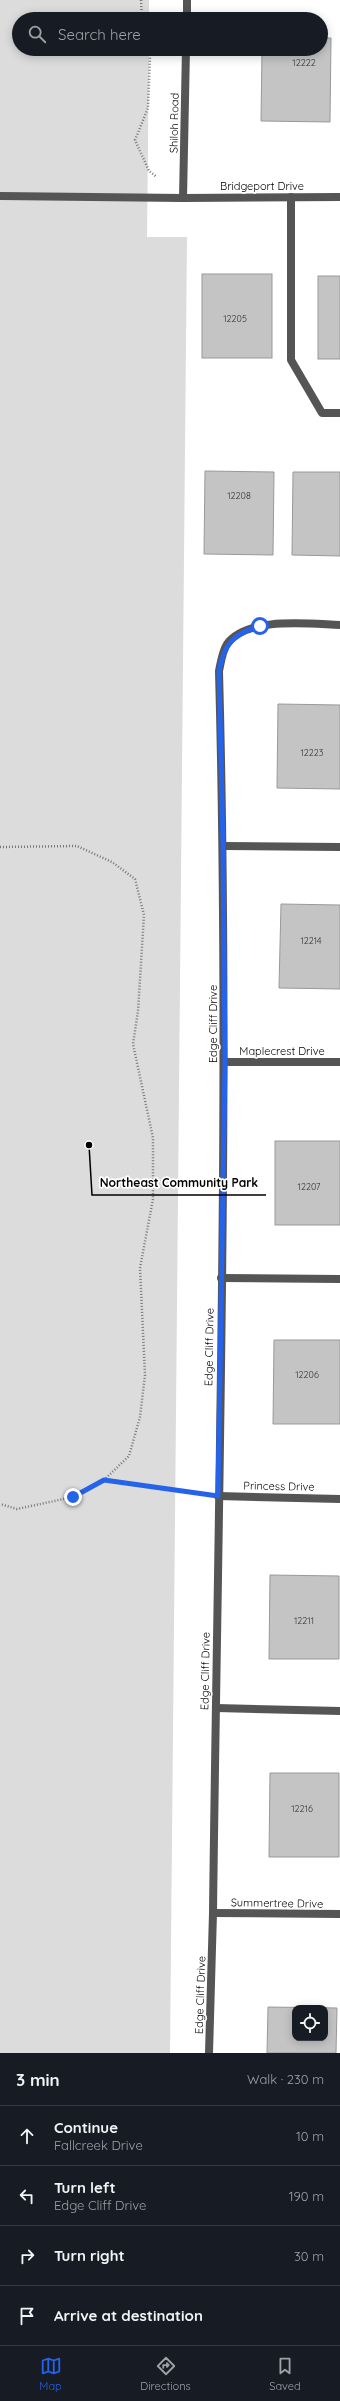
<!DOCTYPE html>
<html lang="en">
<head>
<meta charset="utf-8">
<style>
  :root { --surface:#171b24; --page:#242831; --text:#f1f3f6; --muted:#9ea1a6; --line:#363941; --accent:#2563eb }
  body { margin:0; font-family:Quicksand,sans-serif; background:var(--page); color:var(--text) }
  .controls { position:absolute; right:12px; bottom:12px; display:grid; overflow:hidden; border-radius:8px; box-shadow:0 2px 10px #0003 }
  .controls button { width:36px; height:36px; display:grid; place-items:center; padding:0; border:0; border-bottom:1px solid var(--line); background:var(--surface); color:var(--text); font:20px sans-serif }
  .stop { position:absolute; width:12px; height:12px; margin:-9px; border:3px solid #2563eb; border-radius:50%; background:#fff }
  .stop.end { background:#2563eb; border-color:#fff; box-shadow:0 1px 4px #0008 }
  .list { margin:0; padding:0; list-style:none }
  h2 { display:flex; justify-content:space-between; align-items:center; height:52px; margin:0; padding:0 16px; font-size:17px }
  h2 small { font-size:13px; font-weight:400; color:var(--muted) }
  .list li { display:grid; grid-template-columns:26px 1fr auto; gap:12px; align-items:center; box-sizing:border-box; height:60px; padding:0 16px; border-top:1px solid var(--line) }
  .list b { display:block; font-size:15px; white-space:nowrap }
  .list p { margin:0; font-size:13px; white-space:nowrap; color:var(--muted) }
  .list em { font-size:13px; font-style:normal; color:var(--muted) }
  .icon { flex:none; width:22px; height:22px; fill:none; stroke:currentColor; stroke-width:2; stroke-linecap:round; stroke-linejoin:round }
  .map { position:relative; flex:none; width:340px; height:2053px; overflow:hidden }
  .search { position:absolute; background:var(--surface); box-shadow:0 2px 10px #0003; left:12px; right:12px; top:12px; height:44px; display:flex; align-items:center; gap:10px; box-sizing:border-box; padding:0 14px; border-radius:22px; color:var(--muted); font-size:15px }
  .sheet { height:292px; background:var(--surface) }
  nav { display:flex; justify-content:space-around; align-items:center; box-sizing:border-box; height:56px; border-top:1px solid var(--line); background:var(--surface); font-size:11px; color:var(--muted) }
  nav a { display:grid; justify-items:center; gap:2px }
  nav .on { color:var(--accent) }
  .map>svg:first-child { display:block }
  .green { fill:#dcdcdc }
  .building { fill:#c4c4c4; stroke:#999; fill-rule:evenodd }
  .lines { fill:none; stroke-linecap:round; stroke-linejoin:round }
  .path { stroke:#777; stroke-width:2.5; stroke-dasharray:1 2; stroke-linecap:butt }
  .service { stroke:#555; stroke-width:8 }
  .minor { stroke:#555; stroke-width:8 }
  .route { stroke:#2563eb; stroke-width:5 }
  .labels { text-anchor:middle; stroke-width:3.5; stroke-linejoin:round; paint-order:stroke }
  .number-label { font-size:9px; fill:#313131 }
  .street-label { font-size:11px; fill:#000; stroke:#fff }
  .leader { fill:none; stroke:#000; stroke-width:1.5 }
  .callout-dot { fill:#000; stroke:#fff; stroke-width:1.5 }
  .callout-label { font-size:12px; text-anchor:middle; font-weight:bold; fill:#000; stroke:#fff; stroke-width:3.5; stroke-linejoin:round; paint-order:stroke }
</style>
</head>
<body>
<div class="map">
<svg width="340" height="2053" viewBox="0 0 340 2053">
  <rect width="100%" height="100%" fill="#fff"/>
  <polygon class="green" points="0,0 149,0 149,19 19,19 19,49 149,49 147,237 187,237 170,2053 0,2053"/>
  <g class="building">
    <polygon points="321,38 331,38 330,122 261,121 262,49 321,49"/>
    <rect x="202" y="274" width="70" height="84"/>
    <rect x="318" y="276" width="22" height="83"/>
    <polygon points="205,471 274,472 273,555 204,554"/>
    <polygon points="293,472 340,472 340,556 292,555"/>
    <polygon points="278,704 340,705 340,789 277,788"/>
    <polygon points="281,904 340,905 340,989 279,988"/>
    <rect x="275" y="1141" width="65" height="84"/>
    <polygon points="274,1340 340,1340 340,1424 273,1424"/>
    <polygon points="270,1575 339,1576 339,1659 269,1659"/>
    <polygon points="270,1773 339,1773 339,1857 269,1857"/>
    <path d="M268,2007L337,2008L336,2053H267ZM295,2008H325V2038H295Z"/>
  </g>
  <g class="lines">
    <g class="path">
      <polyline points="141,0 142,19"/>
      <polyline points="148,49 150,57 148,108 135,140 149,171 157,177"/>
      <polyline points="0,847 77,846 112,862 135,879 144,915 138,1011 133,1044 153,1138 153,1199 140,1268 145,1375 140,1417 129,1456 104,1480 73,1497 17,1509 0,1504"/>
      <polyline points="104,1480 200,1494"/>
    </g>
    <g class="service">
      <polyline points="0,196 183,198"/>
      <polyline points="291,197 291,360 322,413 340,413"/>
      <polyline points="223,846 340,847"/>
      <polyline points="221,1278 340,1279"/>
      <polyline points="216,1708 340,1711"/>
    </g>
    <g class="minor">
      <polyline points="187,19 187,0"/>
      <polyline points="186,49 183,198 340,197"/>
      <polyline points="225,1062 340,1062"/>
      <polyline points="218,1496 340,1499"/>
      <polyline points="213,1913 340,1914"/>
      <path d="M209,2053L213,1913C218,1499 230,1085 219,671C221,662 222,652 227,644C247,616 310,624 340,625"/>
    </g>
  </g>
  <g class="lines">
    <path class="route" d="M73,1497L104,1480L218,1496L225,1062L223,846L219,671C224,644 233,634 260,626"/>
  </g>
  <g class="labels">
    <g class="number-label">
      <text x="304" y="66">12222</text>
      <text x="235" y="322">12205</text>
      <text x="239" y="499">12208</text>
      <text x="312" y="756">12223</text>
      <text x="311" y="944">12214</text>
      <text x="309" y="1190">12207</text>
      <text x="307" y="1378">12206</text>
      <text x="304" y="1624">12211</text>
      <text x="302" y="1812">12216</text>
    </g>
    <g class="street-label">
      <text transform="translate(174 123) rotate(-89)" y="4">Shiloh Road</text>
      <text x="262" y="190">Bridgeport Drive</text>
      <text transform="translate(213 1024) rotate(-90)" y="4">Edge Cliff Drive</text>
      <text x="282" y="1055">Maplecrest Drive</text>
      <text transform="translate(209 1347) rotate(-89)" y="4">Edge Cliff Drive</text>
      <text transform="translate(279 1486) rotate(1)" y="4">Princess Drive</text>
      <text transform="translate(205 1671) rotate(-89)" y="4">Edge Cliff Drive</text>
      <text transform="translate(277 1903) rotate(1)" y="4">Summertree Drive</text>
      <text transform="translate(200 1995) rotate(-88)" y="4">Edge Cliff Drive</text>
    </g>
  </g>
  <path class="leader" d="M89 1145L92 1195H266"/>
  <circle class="callout-dot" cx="89" cy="1145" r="4"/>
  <g class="callout-label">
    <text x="179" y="1187">Northeast Community Park</text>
  </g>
</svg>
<div class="controls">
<button><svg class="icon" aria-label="locate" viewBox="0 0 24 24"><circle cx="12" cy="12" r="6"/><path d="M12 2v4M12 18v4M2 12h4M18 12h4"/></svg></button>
</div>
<div class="stop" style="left:260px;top:626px"></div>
<div class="stop end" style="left:73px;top:1497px"></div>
<div class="search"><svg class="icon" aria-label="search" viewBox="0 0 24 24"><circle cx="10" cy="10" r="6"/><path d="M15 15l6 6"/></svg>Search here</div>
</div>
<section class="sheet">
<h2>3 min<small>Walk · 230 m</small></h2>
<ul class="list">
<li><svg class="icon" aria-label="ahead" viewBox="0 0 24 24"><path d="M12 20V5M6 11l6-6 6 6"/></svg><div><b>Continue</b><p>Fallcreek Drive</p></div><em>10 m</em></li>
<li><svg class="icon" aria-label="left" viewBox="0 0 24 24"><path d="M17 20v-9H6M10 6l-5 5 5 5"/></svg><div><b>Turn left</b><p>Edge Cliff Drive</p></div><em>190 m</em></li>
<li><svg class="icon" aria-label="right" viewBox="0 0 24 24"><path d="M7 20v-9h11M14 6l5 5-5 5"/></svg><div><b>Turn right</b></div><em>30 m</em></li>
<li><svg class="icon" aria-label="arrive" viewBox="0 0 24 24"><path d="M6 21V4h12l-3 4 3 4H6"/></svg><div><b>Arrive at destination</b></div></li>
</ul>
</section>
<nav>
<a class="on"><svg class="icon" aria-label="map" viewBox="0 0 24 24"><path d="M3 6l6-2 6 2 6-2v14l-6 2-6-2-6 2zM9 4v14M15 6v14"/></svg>Map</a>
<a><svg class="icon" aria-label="directions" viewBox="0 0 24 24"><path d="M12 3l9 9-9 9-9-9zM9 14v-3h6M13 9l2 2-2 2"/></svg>Directions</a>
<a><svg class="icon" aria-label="saved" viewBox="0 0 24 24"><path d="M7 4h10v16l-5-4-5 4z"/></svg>Saved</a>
</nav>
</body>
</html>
